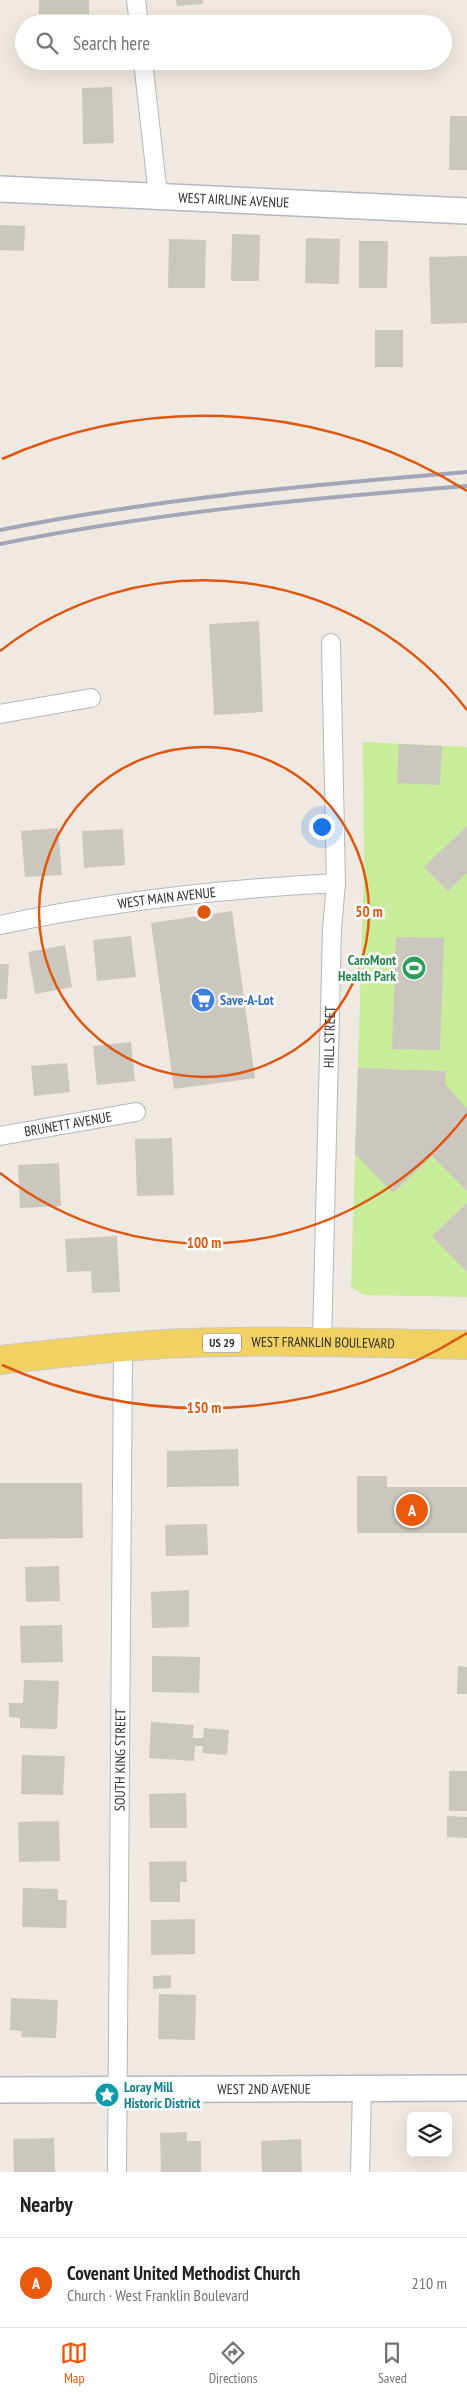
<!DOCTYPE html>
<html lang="en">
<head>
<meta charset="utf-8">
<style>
  :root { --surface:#fff; --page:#f6f6f6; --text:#202124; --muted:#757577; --line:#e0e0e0; --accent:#ea580c }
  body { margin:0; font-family:"PT Sans Narrow",sans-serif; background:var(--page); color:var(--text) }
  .controls { position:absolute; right:15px; bottom:15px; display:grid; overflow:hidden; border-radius:8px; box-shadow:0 5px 20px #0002 }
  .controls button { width:45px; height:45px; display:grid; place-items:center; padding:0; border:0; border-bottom:1px solid var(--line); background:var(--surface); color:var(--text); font:25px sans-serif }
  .you { position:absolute; left:321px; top:826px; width:18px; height:18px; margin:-12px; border:4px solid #fff; border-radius:50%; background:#1a73e8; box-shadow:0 0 0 8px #1a73e833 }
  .badge { display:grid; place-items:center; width:32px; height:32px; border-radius:50%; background:var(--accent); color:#fff; font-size:16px; font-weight:700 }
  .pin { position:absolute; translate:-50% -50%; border:2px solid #fff; box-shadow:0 1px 5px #0006 }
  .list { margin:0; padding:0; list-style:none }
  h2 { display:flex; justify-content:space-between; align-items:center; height:65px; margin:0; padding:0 20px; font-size:21px }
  h2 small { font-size:16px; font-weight:400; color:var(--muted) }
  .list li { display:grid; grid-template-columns:32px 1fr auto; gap:15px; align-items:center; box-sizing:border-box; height:90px; padding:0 20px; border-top:1px solid var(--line) }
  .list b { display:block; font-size:19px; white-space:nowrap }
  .list p { margin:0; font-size:16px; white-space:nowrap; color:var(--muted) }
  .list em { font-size:16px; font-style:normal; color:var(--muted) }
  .icon { flex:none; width:28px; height:28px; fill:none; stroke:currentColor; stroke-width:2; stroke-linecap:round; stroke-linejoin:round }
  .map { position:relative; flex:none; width:467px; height:2172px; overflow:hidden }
  .search { position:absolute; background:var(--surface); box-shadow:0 5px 20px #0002; left:15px; right:15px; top:15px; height:55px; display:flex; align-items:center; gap:12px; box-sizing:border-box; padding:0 18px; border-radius:28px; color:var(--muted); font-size:19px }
  .sheet { height:155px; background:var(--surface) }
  nav { display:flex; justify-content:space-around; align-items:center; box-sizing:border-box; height:70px; border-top:1px solid var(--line); background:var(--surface); font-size:14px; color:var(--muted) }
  nav a { display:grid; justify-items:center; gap:2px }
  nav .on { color:var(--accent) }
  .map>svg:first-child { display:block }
  .pitch { fill:#c9ec9a }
  .building { fill:#cbc7bf }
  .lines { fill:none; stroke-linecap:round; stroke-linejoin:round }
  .street-casing { stroke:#b4b7c1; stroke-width:20 }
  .secondary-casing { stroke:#b4b7c1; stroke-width:28 }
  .primary-casing { stroke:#c9c9c9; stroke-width:30 }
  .street { stroke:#fff; stroke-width:18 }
  .secondary { stroke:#fff; stroke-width:25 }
  .primary { stroke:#f2d163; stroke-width:28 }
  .rail { stroke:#a3a6b8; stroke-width:4 }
  .ring { fill:none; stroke:#df570e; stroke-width:2.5 }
  .labels { text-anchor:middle; stroke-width:5; stroke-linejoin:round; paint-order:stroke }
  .shield { fill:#fff; stroke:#6d6d6d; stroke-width:1 }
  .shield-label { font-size:12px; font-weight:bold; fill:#2e2e2e }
  .street-label { font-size:14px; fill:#2e2e2e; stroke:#fff }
  .leisure-label { font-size:14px; font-weight:bold; fill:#27864d; stroke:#fff; text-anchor:end }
  .shop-label { font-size:14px; font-weight:bold; fill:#366cbe; stroke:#fff; text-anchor:start }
  .culture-label { font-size:14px; font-weight:bold; fill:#0d838f; stroke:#fff; text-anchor:start }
  .centre { fill:#df570e; stroke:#fff; stroke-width:2.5 }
  .ring-label { font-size:15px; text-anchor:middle; font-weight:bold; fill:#df570e; stroke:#fff; stroke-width:5; stroke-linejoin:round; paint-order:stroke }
</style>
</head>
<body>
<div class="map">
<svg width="467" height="2172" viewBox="0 0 467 2172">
  <rect width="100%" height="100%" fill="#efe9e1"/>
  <polygon class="pitch" points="363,742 467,747 467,1297 363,1295 351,1287 364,868"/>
  <g class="building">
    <rect x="39" y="0" width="50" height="14"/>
    <polygon points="176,0 203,0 203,4 177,6"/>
    <polygon points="112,87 114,143 83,144 82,88"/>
    <polygon points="450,116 467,116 467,170 449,170"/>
    <polygon points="0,225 25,226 24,251 0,250"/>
    <polygon points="232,234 260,235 259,281 231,281"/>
    <polygon points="306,238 340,239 339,284 305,283"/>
    <polygon points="169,239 206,240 205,288 168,288"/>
    <polygon points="359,241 388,241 387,288 359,288"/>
    <polygon points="467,256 467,323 431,324 429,257"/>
    <rect x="375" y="330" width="28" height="37"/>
    <polygon points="259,621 263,712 214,715 209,624"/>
    <polygon points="399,744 442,746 440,785 397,783"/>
    <polygon points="467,826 467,873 448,891 424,867"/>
    <polygon points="58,828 62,875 25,877 21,831"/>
    <polygon points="123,829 125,865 84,868 82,831"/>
    <polygon points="232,911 255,1078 174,1089 151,923"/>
    <polygon points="131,936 136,977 97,981 93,940"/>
    <polygon points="396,937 444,938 440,1050 392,1049"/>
    <polygon points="65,945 72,987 35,994 28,952"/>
    <polygon points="0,964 9,964 7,999 0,999"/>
    <polygon points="131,1042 135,1081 97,1085 93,1046"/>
    <polygon points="67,1063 70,1092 34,1096 31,1066"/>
    <polygon points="358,1068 446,1071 445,1084 467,1109 467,1191 432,1156 393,1193 355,1154"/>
    <polygon points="172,1138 174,1195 137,1196 135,1139"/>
    <polygon points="59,1163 61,1206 20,1208 18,1165"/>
    <polygon points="467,1203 467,1272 432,1236"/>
    <polygon points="117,1236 120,1292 92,1293 91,1271 67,1272 65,1239"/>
    <polygon points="238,1449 239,1486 167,1487 167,1451"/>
    <polygon points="357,1476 387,1476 387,1487 467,1487 467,1533 357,1533"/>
    <polygon points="0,1483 82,1483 83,1538 0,1539"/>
    <polygon points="207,1524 208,1555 166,1556 165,1525"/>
    <polygon points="59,1566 60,1601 26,1602 25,1567"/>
    <polygon points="189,1590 189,1627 152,1628 151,1592"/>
    <polygon points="62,1625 63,1662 21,1663 20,1626"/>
    <polygon points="152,1656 200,1657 199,1693 152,1692"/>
    <polygon points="458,1666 467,1667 467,1694 457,1694"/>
    <polygon points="24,1680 59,1681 57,1729 20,1728 20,1718 9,1717 9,1703 23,1703"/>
    <polygon points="151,1722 194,1725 193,1738 203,1738 204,1728 229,1730 227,1755 202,1753 203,1746 195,1746 194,1761 149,1758"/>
    <polygon points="22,1755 65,1756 63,1795 21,1794"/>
    <rect x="449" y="1771" width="18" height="40"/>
    <polygon points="186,1793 187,1828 150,1828 149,1794"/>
    <polygon points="447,1816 467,1817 467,1838 447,1837"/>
    <polygon points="59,1821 60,1861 19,1862 18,1822"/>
    <polygon points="186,1861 187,1882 180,1882 180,1902 150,1902 149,1862"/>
    <polygon points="23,1888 58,1889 58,1900 67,1900 66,1928 22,1927"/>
    <polygon points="195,1919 195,1954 151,1955 151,1920"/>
    <polygon points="171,1975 171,1988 153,1989 153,1976"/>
    <polygon points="159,1994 196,1995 195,2040 158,2039"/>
    <polygon points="11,1998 58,2000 56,2038 21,2037 22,2031 10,2030"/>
    <polygon points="187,2132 187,2141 201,2141 201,2172 161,2172 160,2133"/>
    <polygon points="54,2138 55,2172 14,2172 13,2139"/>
    <polygon points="301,2139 302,2172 262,2172 261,2141"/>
  </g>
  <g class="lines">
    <defs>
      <g id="street">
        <polyline points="136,0 139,24"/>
        <polyline points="143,61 158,195"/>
        <polyline points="0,714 91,698"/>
        <path id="s1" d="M0,925C111,901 222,889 336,883"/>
        <path id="s2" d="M0,1136L136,1112"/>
        <path id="s3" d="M322,1341L332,929L336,883L331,643"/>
        <path id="s4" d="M117,2172L123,1347"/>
        <polyline points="360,2172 362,2089"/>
      </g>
      <g id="secondary">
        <path id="s5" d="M0,189L467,211"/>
        <path id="s6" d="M0,2090L467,2088"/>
      </g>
      <g id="primary">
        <path id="s7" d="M0,1360C63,1353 126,1345 189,1343C282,1340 374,1343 467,1345"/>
      </g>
    </defs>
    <use href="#street" class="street-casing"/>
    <use href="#secondary" class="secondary-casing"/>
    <use href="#primary" class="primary-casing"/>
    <use href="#street" class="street"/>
    <use href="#secondary" class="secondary"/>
    <use href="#primary" class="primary"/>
    <g class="rail">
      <path d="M0,530C155,499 309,485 467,472"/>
      <path d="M0,544C155,513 310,498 467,486"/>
    </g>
  </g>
  <g class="ring">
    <circle cx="204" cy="912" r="165"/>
    <path d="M467 1114A331 331 0 0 1 0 1173M0 651A331 331 0 0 1 467 710"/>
    <path d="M467 1333A496 496 0 0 1 2 1365M2 459A496 496 0 0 1 467 491"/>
  </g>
  <defs>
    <symbol id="stadium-disc" viewBox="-11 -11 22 22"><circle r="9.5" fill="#2e9e5b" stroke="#fff"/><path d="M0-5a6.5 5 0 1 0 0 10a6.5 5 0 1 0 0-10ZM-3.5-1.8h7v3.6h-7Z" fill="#fff"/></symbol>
    <symbol id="supermarket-disc" viewBox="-11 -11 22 22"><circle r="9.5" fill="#3f7fe0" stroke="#fff"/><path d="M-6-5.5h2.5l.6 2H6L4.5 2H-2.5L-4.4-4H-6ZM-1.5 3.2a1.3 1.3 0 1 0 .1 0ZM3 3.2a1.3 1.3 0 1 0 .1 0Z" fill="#fff"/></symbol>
    <symbol id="sight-disc" viewBox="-11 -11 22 22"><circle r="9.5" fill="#0f9aa8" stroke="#fff"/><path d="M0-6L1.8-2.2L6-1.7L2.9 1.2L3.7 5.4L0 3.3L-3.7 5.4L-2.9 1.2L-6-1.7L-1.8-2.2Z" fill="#fff"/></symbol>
  </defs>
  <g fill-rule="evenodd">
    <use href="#stadium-disc" x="400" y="954" width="28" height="28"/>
    <use href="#supermarket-disc" x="189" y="986" width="28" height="28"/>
    <use href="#sight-disc" x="93" y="2081" width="28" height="28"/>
  </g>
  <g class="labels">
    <rect class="shield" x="203" y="1333.5" width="38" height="19" rx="4"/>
    <g class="shield-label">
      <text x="222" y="1347">US 29</text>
    </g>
    <g class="street-label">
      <text dy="5" stroke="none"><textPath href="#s5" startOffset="234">WEST AIRLINE AVENUE</textPath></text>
      <text dy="5" stroke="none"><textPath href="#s1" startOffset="169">WEST MAIN AVENUE</textPath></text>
      <text dy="5" stroke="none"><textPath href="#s3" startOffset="304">HILL STREET</textPath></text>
      <text dy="5" stroke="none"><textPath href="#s2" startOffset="69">BRUNETT AVENUE</textPath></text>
      <text dy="5" stroke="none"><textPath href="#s7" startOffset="324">WEST FRANKLIN BOULEVARD</textPath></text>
      <text dy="5" stroke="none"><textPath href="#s4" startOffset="412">SOUTH KING STREET</textPath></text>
      <text dy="5" stroke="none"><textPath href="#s6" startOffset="264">WEST 2ND AVENUE</textPath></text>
    </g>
    <g class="leisure-label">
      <text x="396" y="965">CaroMont<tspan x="396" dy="16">Health Park</tspan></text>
    </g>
    <g class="shop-label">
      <text x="220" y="1005">Save-A-Lot</text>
    </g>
    <g class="culture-label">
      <text x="124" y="2092">Loray Mill<tspan x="124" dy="16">Historic District</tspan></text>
    </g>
  </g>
  <circle cx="204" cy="912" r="8" class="centre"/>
  <g class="ring-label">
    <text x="369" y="917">50 m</text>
    <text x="204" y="1248">100 m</text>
    <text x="204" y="1413">150 m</text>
  </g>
</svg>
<div class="controls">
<button><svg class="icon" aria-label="layers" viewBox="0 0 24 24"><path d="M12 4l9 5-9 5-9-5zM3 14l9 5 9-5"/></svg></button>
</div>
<div class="you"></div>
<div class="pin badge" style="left:412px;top:1510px">A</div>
<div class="search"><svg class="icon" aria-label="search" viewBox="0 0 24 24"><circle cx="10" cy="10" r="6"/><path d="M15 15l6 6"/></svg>Search here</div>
</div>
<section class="sheet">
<h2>Nearby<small></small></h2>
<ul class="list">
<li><span class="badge">A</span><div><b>Covenant United Methodist Church</b><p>Church · West Franklin Boulevard</p></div><em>210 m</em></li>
</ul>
</section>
<nav>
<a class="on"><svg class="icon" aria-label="map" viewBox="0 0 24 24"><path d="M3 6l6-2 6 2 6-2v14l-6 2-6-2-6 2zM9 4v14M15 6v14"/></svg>Map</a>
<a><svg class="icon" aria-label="directions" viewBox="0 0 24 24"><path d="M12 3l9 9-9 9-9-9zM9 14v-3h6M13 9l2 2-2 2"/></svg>Directions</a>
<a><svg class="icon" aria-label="saved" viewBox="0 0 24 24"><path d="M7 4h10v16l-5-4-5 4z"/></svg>Saved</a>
</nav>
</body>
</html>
